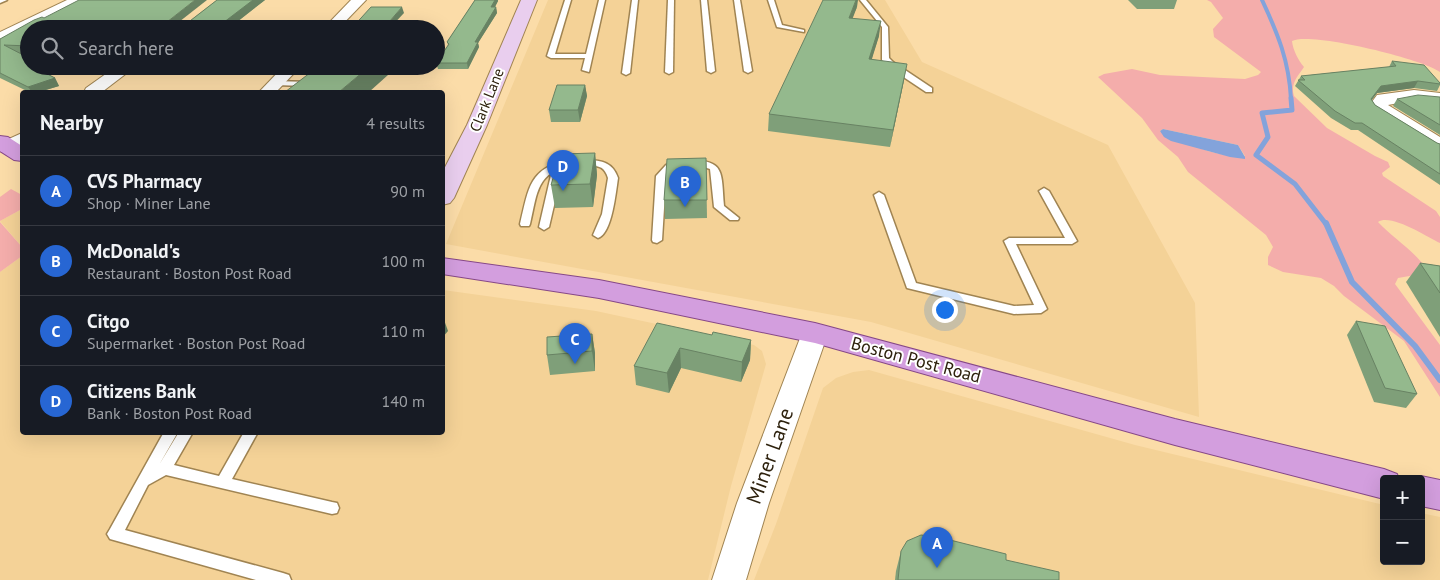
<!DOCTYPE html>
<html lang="en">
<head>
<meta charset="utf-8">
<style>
  :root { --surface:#171b24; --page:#20242c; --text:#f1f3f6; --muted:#9ea1a6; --line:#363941; --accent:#2766d3 }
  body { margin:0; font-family:"PT Sans",sans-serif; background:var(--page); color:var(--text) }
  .controls { position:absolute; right:15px; bottom:15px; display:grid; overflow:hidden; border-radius:5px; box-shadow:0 5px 20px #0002 }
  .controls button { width:45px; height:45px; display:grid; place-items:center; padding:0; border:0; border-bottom:1px solid var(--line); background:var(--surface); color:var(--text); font:25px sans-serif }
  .you { position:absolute; left:944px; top:309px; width:18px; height:18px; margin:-12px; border:4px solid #fff; border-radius:50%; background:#1a73e8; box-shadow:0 0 0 8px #1a73e833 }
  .badge { display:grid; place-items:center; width:32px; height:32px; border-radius:50%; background:var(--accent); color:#fff; font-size:16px; font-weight:700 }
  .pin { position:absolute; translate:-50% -41px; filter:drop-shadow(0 1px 2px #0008) }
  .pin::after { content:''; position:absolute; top:26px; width:18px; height:15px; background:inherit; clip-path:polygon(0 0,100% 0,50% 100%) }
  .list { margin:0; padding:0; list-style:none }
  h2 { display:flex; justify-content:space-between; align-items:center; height:65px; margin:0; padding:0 20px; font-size:21px }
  h2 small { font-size:16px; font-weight:400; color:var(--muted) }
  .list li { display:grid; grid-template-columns:32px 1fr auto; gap:15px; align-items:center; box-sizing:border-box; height:70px; padding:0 20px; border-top:1px solid var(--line) }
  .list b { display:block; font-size:19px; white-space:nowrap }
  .list p { margin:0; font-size:16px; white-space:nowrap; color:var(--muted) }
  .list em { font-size:16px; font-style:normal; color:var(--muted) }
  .icon { flex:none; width:28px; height:28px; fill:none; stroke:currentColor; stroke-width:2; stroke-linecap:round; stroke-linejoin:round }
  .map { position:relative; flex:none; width:1440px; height:580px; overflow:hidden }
  .search { position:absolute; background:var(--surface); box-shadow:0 5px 20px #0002; left:20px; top:20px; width:425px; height:55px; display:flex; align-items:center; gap:12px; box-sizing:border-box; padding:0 18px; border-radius:28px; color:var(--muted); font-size:19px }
  .panel { position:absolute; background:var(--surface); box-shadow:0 5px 20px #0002; left:20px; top:90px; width:425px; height:345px; border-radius:5px }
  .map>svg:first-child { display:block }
  .built { fill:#f4d297 }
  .green { fill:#f4adab; fill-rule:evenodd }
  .water { fill:#83a3db }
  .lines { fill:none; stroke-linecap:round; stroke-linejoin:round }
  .stream-far2 { stroke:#83a3db; stroke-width:4 }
  .stream-far1 { stroke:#83a3db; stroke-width:5 }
  .stream { stroke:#83a3db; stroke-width:6 }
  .service-casing { stroke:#a08452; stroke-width:3 }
  .minor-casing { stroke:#a08452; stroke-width:2 }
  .secondary-casing { stroke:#a08452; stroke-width:2 }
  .primary-casing { stroke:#864887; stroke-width:2 }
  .service { fill:#fff; fill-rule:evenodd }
  .minor { fill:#fff; fill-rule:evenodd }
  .secondary { fill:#e9ceee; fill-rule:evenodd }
  .primary { fill:#d39ede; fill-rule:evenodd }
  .wall { fill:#7f9f79 }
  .shaded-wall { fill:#688263 }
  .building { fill:#94b98d; stroke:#688263 }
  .labels { text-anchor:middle; stroke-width:4; stroke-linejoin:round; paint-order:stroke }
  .far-street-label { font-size:15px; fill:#2e220e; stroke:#fff }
  .street-label { font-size:18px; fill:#2e220e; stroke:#fff }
  .near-street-label { font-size:21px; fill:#2e220e; stroke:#fff }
</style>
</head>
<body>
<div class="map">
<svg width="1440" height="580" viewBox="0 0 1440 580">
  <rect width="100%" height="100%" fill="#fbdca8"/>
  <g class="built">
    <polygon points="548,0 885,0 922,62 1108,145 1195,303 1199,417 871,322 446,244"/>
    <polygon points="22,209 22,247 0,221"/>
    <polygon points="22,256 22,432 442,432 443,290 596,311 754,345 762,351 766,364 731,486 708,580 0,580 0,272"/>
    <polygon points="869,370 1135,445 1384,505 1384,561 1421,561 1421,513 1440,517 1440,580 754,580 776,524 823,388 836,378 853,372"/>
  </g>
  <g class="green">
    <path d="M1207,0H1440V72C1424,59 1309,31 1292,41C1293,50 1298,60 1304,67C1298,76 1290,84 1294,96L1327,128L1375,156L1388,162L1390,167L1382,173L1383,176L1436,211L1440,217V243C1427,237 1391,213 1378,222C1393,238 1413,250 1426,268L1421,274L1398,278L1395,284L1440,345V397L1404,341L1344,296L1334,286L1321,278L1283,272L1268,265V257L1273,247L1266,235L1188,172L1178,157L1158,140L1142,118L1098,77L1104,74L1132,69L1160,75L1245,79L1258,75L1261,72L1214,37L1213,29L1223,18L1211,2ZM1163,129L1238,145L1245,156C1215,158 1187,143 1160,131Z"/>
    <polygon points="11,189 22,195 22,209 0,221 0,197"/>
    <polygon points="0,222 22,247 22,256 0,272"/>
  </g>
  <polygon class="water" points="1163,129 1238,145 1245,157 1245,159 1230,157 1171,141 1164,137 1160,131"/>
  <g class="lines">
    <path class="stream-far2" d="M1262,0C1278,34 1289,61 1291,99"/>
    <polyline class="stream-far1" points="1291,98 1292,110 1262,113 1268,137 1256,155 1295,184 1326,224"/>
    <polyline class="stream" points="1326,223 1352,282 1415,346 1440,380"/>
    <defs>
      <g id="service">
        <polygon points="0,0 7,0 0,3"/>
        <polygon points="565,0 571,0 555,54 586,54 599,0 605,0 589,72 582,70 585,58 551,58 547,56"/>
        <polygon points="632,0 638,0 630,73 626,75 622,73"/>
        <polygon points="668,0 674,0 673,72 669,74 665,72"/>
        <polygon points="701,0 707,0 715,71 711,73 707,71"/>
        <polygon points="734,0 740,0 752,71 748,73 744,71"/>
        <polygon points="768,0 774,0 782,25 804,30 804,32 777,27"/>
        <polygon points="860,0 866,0 888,27 889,58 893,62 932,88 932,92 926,92 887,66 882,60 882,27"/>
        <polygon points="273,81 311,82 315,84 306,92 298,92 304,86 276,85 272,83"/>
        <path d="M571,159L576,162L574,164C536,173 538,190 530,224L529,226H521L520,224C529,187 529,168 571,159Z"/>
        <path d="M587,160C602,160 613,163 618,178C616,191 612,234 598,238L593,235L602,214L608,178C602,158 588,171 577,163L579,161Z"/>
        <path d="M684,160C726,159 721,171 724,206L739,218L738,220H730L714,207L710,169C696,164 674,162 666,176L662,240L657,243L653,242L652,240L656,176L666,165Z"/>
        <polygon points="556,172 561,175 549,227 544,230 539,227 551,175"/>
        <polygon points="1044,188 1049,191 1077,241 1072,244 1016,244 1047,309 1041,313 1014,314 907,288 874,195 879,192 884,195 916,283 1014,306 1034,305 1004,241 1009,238 1065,238 1039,191"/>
        <polygon points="164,432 178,432 159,465 179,432 193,432 174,465 219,476 244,432 258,432 232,479 332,502 337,503 339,508 337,513 332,514 166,475 148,485 125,530 283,573 289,575 291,580 256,580 110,539 107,534 110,529"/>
      </g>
      <g id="minor">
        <polygon points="67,0 84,0 59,16 0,42 0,32"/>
        <polygon points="351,0 366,0 338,29 323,29"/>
        <polygon points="117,66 136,66 102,92 84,92 86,88"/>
        <polygon points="284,66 301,66 276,92 259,92"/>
        <polygon points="1414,90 1440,93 1440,103 1414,100 1388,105 1440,137 1440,151 1433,149 1372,110 1369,106 1377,95"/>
        <polygon points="22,133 22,146 7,153 0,151 0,143"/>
        <polygon points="815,324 824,327 828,333 769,503 746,580 712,580 737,503 802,333 806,327"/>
      </g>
      <polygon id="secondary" points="521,0 537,0 487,125 454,198 450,203 442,205 442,173 467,125"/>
      <g id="primary">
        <polygon points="0,136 8,137 22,146 22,161 14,160 0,151"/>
        <polygon points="442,258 599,280 815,323 1175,419 1384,469 1397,474 1399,479 1384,479 1384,499 1175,445 815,343 599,298 442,274"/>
        <polygon points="1421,476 1440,480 1440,510 1421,506 1421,479 1413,479"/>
      </g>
    </defs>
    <use href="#service" class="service-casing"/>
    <use href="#minor" class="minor-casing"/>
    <use href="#secondary" class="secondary-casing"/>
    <use href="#primary" class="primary-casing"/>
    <use href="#service" class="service"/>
    <use href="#minor" class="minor"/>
    <use href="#secondary" class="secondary"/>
    <use href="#primary" class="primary"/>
  </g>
  <g class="wall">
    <polygon points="217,0 265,0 228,29 29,29 29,53 19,53 29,66 39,66 41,70 40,70 55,78 59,86 39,92 29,92 0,78 0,39 44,18 186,24"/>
    <polygon points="475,0 498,0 498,1 495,7 496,7 497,13 478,43 479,47 468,69 438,69 436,63 448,45 447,42"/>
    <polygon points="1128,0 1177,0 1174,9 1137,9"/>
    <polygon points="857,7 852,18 879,36 871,60 904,80 890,147 768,131 769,114"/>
    <polygon points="1392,61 1440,83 1440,85 1437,91 1414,88 1377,93 1372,100 1375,105 1437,143 1440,144 1440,185 1358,130 1351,130 1331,118 1295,86 1301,76 1389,67"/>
    <polygon points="585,85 587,96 580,122 551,122 549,110"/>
    <polygon points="1440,97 1440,135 1393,106 1397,99"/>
    <polygon points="595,153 597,175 593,207 555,208 551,185"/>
    <polygon points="706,158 707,218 665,219 664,200"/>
    <polygon points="1420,263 1440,266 1440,337 1406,282"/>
    <polygon points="1356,321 1417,394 1406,408 1374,402 1347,335"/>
    <polygon points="592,334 595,353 595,371 550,375 547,355"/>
    <polygon points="712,335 751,340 750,360 741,382 681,368 669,393 636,385 634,366"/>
    <polygon points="901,551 1006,560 1059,580 895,580 896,571"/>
  </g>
  <g class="shaded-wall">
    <polygon points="195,0 207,0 170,29 167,22"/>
    <polygon points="253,0 265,0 228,29 215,29"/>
    <polygon points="495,0 498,0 498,1 492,12 491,7"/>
    <polygon points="856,0 858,0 857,7 847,33 849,18"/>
    <polygon points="402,7 404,13 389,29 383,29"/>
    <polygon points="496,7 497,13 478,43 479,47 468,69 467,63 475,42"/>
    <polygon points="881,21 879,36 867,75 869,59"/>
    <polygon points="907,64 904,80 890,147 893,130"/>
    <polygon points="30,66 39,66 41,70 33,72"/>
    <polygon points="370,66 386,66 388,75 369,92 339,92"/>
    <polygon points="55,78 59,86 39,92 32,92 28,87"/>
    <polygon points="1418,81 1414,88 1377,93 1367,106 1371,99 1381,86"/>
    <polygon points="585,85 587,96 580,122 578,110"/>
    <polygon points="595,153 597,175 593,207 590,184"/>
    <polygon points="442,314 448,331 442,338"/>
    <polygon points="592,334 595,353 595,371 592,351"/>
    <polygon points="751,340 750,360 741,382 742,362"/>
    <polygon points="680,348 681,368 669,393 667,373"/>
  </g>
  <g class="building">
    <polygon points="79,0 195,0 167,22 169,24 186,24 217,0 253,0 215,29 29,29 29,46 4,45 29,58 29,66 32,66 55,78 28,87 0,73 0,39 34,20 42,17 44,18"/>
    <polygon points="475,0 495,0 491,7 496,7 475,42 478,42 467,63 436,63 449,44 447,42"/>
    <polygon points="823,0 856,0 849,18 881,21 869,59 907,64 893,130 769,114"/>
    <polygon points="371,7 402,7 383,29 351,29"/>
    <polygon points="1392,61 1424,65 1440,83 1440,84 1418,81 1381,86 1371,99 1375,105 1437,143 1440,144 1440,174 1362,123 1355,123 1335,111 1298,80 1305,80 1301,76 1396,66"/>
    <polygon points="319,66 370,66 339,92 285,92"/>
    <polygon points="557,85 585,85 578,110 549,110"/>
    <polygon points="1418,95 1440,97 1440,125 1397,99"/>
    <polygon points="595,153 590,184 551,185 560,154"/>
    <polygon points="706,158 707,200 664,200 667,159"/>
    <polygon points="1420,263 1440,266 1440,293"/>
    <polygon points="1356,321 1385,326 1417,394 1385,388"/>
    <polygon points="657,323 712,335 713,332 751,340 742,362 680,348 667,373 634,366"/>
    <polygon points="592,334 592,351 547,355 547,337"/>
    <polygon points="921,535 938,537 1006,554 1006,560 1059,572 1059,580 898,580 901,551 907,541"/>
  </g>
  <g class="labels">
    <g class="far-street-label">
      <text transform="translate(487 100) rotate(-68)" y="5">Clark Lane</text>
    </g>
    <g class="street-label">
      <text transform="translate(916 360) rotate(15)" y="6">Boston Post Road</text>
    </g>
    <g class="near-street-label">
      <text transform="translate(770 456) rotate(-70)" y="7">Miner Lane</text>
    </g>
  </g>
</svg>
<div class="controls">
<button>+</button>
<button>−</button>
</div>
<div class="you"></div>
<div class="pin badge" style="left:937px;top:568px">A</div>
<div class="pin badge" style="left:685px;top:207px">B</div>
<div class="pin badge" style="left:575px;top:364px">C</div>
<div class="pin badge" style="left:563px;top:191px">D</div>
<div class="search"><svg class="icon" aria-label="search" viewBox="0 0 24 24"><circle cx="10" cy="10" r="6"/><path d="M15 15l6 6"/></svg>Search here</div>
<section class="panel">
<h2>Nearby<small>4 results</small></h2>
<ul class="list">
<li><span class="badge">A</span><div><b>CVS Pharmacy</b><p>Shop · Miner Lane</p></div><em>90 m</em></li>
<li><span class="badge">B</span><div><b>McDonald's</b><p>Restaurant · Boston Post Road</p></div><em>100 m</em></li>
<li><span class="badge">C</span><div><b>Citgo</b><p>Supermarket · Boston Post Road</p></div><em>110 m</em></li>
<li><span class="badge">D</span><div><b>Citizens Bank</b><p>Bank · Boston Post Road</p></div><em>140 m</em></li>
</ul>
</section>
</div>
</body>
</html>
